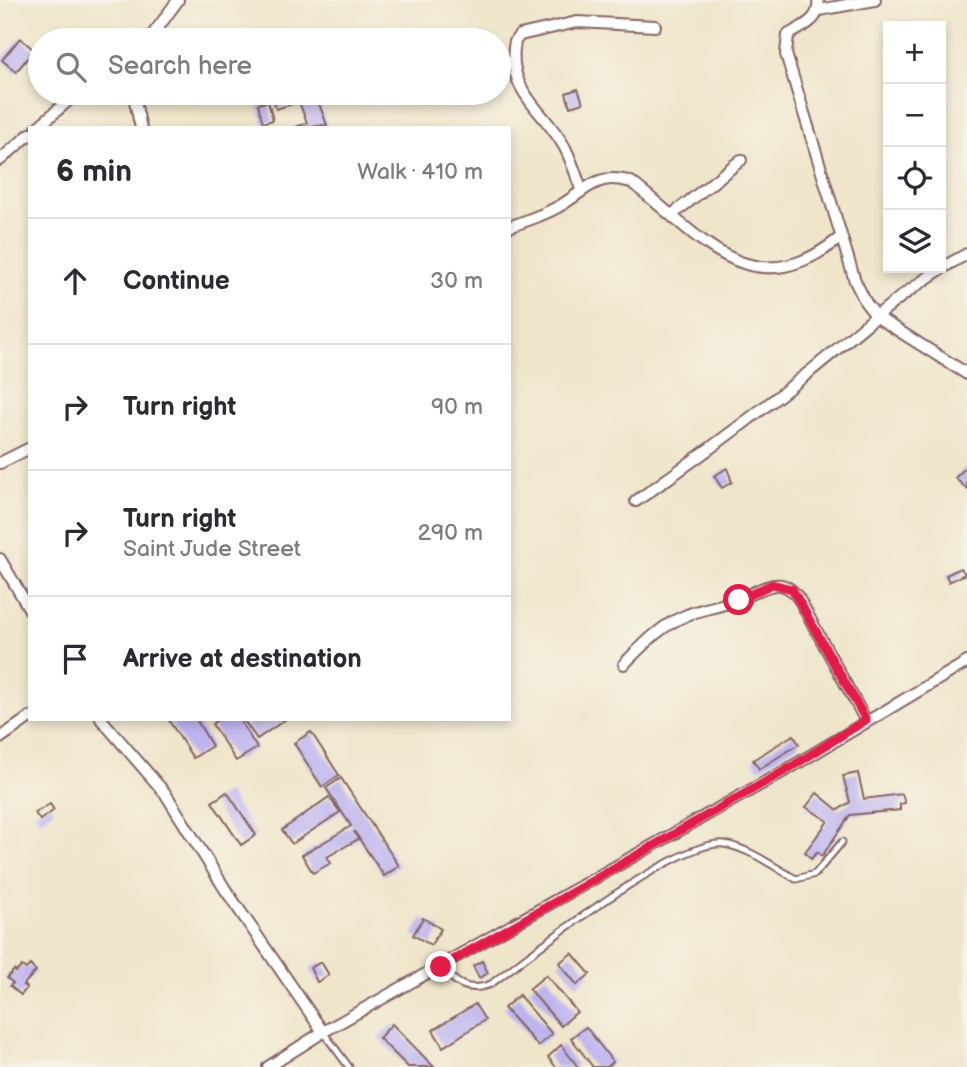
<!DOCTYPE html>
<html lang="en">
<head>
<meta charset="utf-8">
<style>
  :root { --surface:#fff; --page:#f2f2f3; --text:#2b2b33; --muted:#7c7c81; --line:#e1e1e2 }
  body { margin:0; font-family:"Balsamiq Sans",sans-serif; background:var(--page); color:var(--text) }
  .controls { position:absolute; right:21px; top:21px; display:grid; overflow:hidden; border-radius:0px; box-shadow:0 4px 10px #0003 }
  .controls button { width:63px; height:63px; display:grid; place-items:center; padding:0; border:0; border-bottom:2px solid var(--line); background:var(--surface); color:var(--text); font:35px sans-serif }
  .stop { position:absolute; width:21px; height:21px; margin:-16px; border:5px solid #e11d48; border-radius:50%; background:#fff }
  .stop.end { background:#e11d48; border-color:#fff; box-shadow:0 2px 7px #0008 }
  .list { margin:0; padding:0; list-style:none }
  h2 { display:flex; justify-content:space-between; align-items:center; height:91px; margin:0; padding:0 28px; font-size:30px }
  h2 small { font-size:23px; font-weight:400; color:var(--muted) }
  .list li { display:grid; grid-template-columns:46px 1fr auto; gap:21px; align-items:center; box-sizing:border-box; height:126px; padding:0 28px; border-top:2px solid var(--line) }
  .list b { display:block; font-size:26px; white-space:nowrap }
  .list p { margin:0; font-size:23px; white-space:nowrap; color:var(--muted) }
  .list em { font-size:23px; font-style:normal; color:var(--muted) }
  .icon { flex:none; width:38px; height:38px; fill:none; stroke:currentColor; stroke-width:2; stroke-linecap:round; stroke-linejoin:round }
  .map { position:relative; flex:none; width:967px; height:1067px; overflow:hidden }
  .search { position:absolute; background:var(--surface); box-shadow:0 4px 10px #0003; left:28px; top:28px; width:483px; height:77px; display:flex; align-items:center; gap:18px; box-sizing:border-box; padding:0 24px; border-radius:38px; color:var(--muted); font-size:26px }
  .panel { position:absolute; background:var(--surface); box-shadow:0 4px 10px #0003; left:28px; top:126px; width:483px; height:595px; border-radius:0px }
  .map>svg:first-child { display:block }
  .building { fill:#beb5ef }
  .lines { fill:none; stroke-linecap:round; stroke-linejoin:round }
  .service-casing { stroke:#846463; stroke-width:9 }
  .minor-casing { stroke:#846463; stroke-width:14 }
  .service { stroke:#fff; stroke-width:5 }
  .minor { stroke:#fff; stroke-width:10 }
  .route { stroke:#e11d48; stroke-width:9 }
</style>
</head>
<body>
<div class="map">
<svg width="967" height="1067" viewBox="0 0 967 1067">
  <rect width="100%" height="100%" fill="#f7f3e8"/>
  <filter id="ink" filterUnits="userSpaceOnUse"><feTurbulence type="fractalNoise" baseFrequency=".0143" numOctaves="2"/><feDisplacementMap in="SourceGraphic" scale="14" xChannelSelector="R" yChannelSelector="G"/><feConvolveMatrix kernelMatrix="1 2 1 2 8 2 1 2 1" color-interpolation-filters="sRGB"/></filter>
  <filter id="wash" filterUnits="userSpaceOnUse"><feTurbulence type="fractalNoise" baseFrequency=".00686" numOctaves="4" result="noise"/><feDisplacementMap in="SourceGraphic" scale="28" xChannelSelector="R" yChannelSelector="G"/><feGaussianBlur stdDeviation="1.57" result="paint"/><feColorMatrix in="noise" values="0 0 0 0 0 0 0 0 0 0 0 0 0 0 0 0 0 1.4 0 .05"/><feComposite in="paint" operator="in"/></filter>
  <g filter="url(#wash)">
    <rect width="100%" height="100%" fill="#efe5ca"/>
    <g id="blocks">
      <g class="building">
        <polygon points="20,38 34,50 16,72 2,60"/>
        <polygon points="578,89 583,103 570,107 566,93"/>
        <polygon points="271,93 315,93 327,125 293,128 307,123 299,102 276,109"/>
        <polygon points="268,101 273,120 263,123 258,104"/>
        <polygon points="967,466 967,489 955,478"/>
        <polygon points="727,468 732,482 722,488 714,476"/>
        <polygon points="961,568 965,574 949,582 946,575"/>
        <polygon points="168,719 196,719 212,746 193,758"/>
        <polygon points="219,719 239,719 257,748 236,761 212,724"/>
        <polygon points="243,719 286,719 257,739"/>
        <polygon points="311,732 339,775 322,787 294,743"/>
        <polygon points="793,735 799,744 759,769 753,760"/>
        <polygon points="858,773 864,799 902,794 905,803 900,804 900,810 850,815 822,856 817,852 811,859 805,852 828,821 806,807 817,793 838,810 850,802 843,776"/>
        <polygon points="341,778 399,866 384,876 354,831 358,839 327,857 331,863 313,873 302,855 351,826 326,788"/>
        <polygon points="227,792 256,835 241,845 212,802"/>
        <polygon points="329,797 340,812 292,844 282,830"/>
        <polygon points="50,804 54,810 40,820 35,813"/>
        <polygon points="423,918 441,929 431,945 413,935"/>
        <polygon points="572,953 590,974 577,985 559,963"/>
        <polygon points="482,961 488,973 479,978 473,966"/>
        <polygon points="321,962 329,975 317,982 310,968"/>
        <polygon points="30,965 36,971 23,985 27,988 21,995 10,986 13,983 7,978 14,970 16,972 22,966 26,969"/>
        <polygon points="546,975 577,1012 561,1026 529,989"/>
        <polygon points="519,995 552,1034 538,1046 504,1008"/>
        <polygon points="475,1004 485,1020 443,1047 433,1030"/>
        <polygon points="392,1024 434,1067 408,1067 379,1038"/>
        <polygon points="586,1027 613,1062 607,1067 593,1067 571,1038"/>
        <polygon points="561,1045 578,1067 556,1067 548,1057"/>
      </g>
    </g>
  </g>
  <g filter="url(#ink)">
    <use href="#blocks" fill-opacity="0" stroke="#846463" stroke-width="2"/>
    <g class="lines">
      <defs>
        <g id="service">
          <path d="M441,967C456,984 468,993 491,984C530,954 678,839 724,844C749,848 774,867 796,879L815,874L842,842"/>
          <polyline points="323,1032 349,1067"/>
        </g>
        <g id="minor">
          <path d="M818,0C821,20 803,26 788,35L786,54L855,281L866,303L877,317L967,374"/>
          <polyline points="819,10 875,0"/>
          <polyline points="149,40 178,0"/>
          <polyline points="133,93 141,128"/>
          <polyline points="37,128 77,93"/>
          <polyline points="0,160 30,134"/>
          <path d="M581,189C576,175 572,161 565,148C545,110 505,92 515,41L520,35L577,22L655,26"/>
          <polyline points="673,214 741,160"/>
          <path d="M509,227C525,221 541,216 556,208C585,193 594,171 631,182C701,236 752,310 841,237"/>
          <polyline points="0,463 30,448"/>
          <path d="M636,501C695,460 752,418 808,373C859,332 909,284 967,254"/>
          <polyline points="0,559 30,610"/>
          <path d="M624,664C643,645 661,625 687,615C704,608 723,606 739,599C763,590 781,572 799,599L866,721"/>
          <polyline points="101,719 165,793 225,889 323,1032"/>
          <polyline points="0,738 30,717"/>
          <polyline points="268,1067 323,1032 788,769 967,662"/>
        </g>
      </defs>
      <use href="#service" class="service-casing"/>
      <use href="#minor" class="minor-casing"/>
      <use href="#service" class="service"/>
      <use href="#minor" class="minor"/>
    </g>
  </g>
  <g class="lines" filter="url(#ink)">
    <polyline class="route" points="441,967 788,769 866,720 792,589 772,584 739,600"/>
  </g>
</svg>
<div class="controls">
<button>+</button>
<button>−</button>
<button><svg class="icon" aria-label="locate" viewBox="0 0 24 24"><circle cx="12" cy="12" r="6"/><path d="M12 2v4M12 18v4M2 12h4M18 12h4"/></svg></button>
<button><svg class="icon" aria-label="layers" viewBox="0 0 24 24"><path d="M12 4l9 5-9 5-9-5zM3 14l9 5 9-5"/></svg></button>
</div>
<div class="stop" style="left:739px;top:600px"></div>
<div class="stop end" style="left:441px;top:967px"></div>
<div class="search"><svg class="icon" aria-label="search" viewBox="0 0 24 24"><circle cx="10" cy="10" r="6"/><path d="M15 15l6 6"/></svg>Search here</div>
<section class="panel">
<h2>6 min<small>Walk · 410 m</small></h2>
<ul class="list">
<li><svg class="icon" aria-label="ahead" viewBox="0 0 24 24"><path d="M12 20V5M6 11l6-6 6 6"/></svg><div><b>Continue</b></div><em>30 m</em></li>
<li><svg class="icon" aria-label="right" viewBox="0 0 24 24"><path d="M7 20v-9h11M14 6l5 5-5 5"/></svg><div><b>Turn right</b></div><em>90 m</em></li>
<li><svg class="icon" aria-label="right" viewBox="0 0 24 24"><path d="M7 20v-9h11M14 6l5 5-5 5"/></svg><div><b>Turn right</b><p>Saint Jude Street</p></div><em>290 m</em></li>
<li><svg class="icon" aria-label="arrive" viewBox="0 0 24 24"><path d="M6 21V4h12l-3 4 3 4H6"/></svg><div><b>Arrive at destination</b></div></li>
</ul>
</section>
</div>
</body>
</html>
